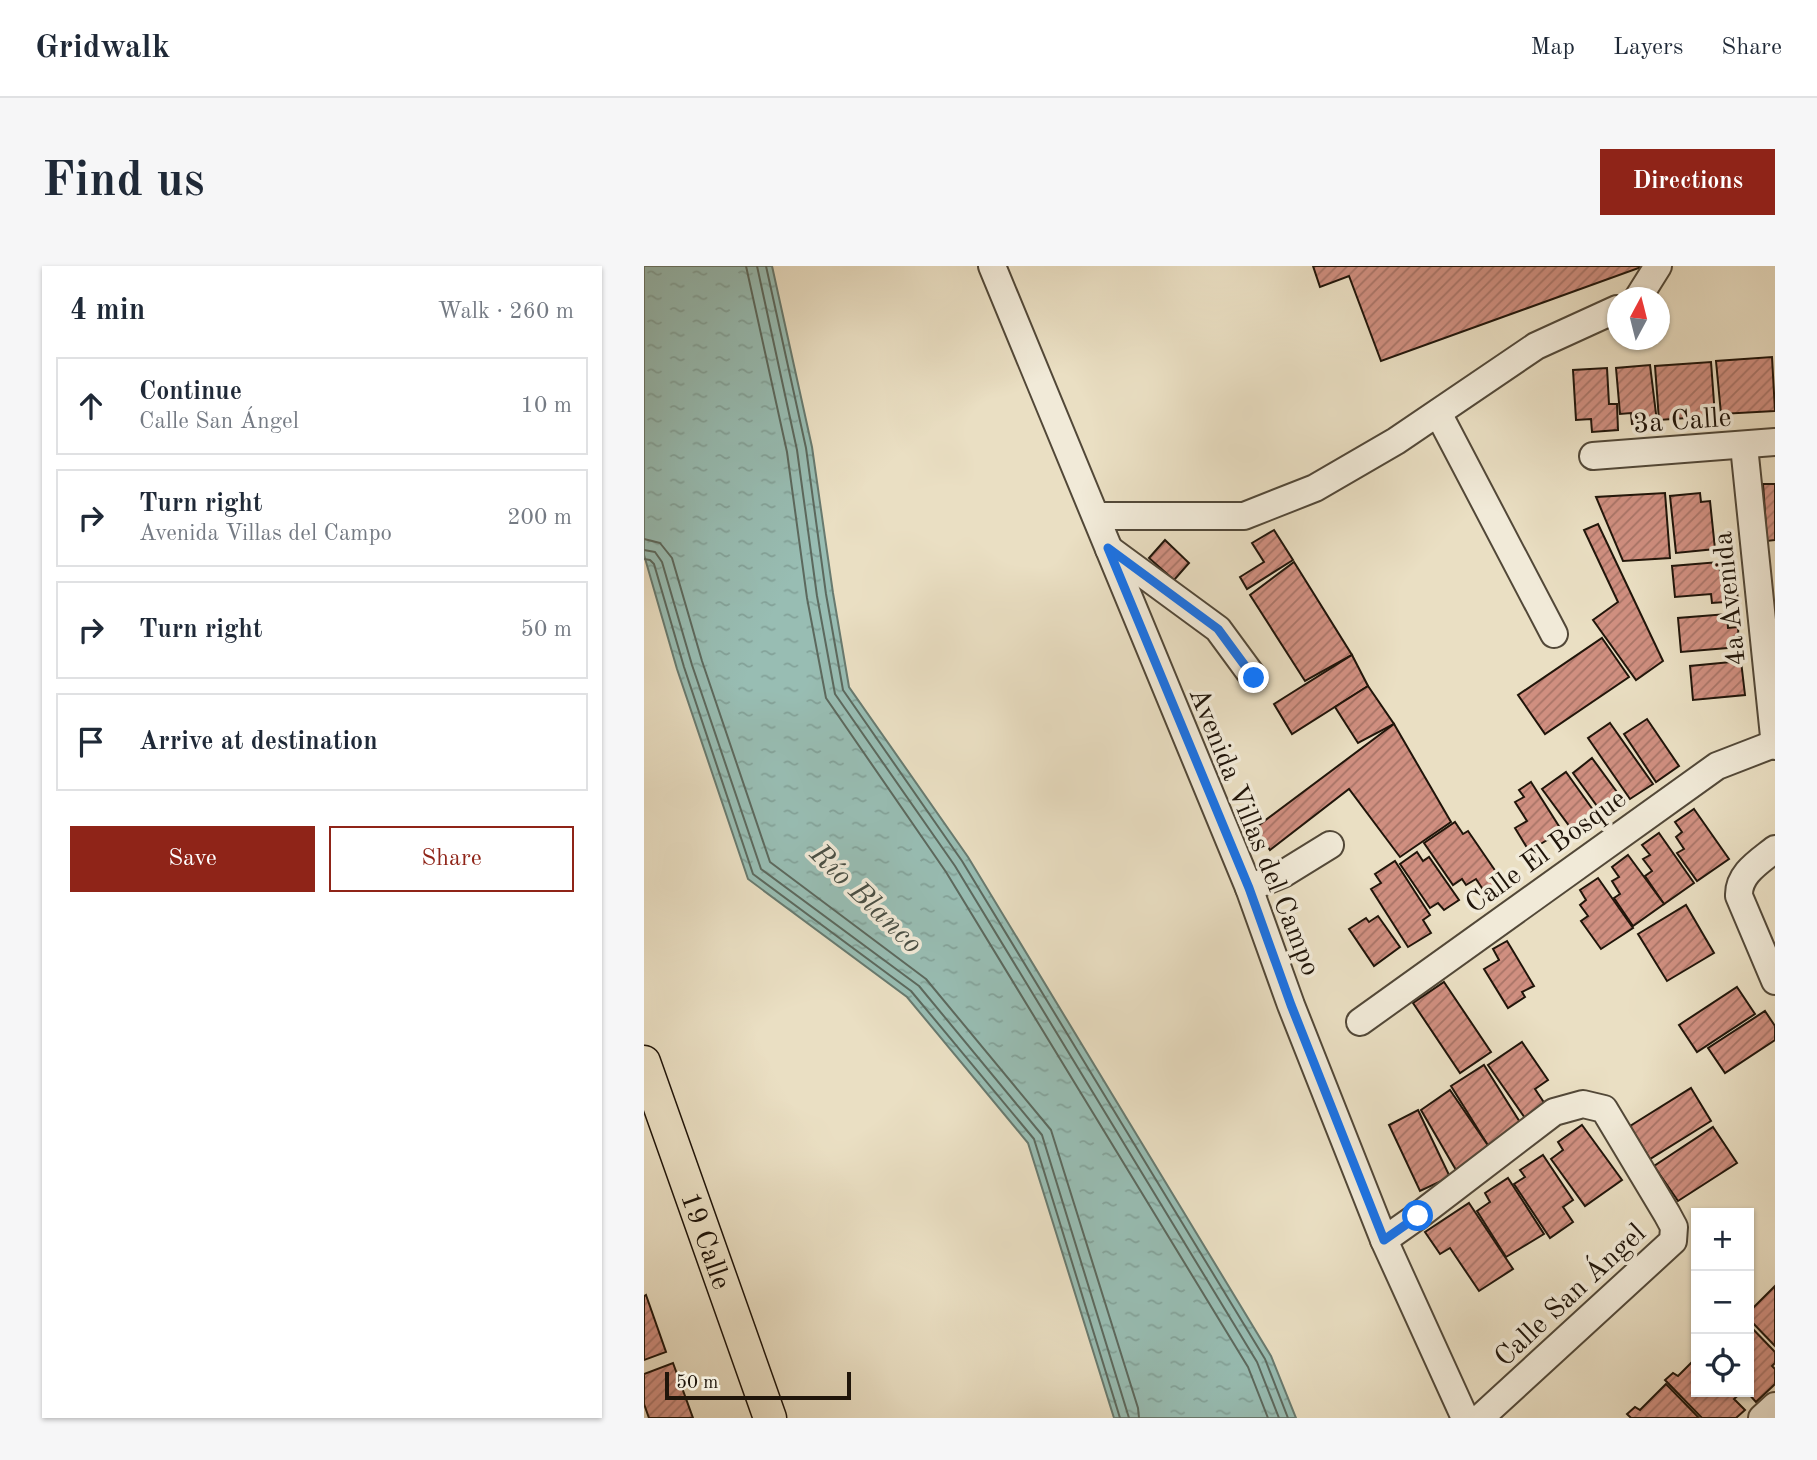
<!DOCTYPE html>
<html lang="en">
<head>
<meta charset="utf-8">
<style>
  :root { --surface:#fff; --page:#f6f6f7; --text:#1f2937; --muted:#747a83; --line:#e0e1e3; --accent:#8f2418 }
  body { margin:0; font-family:"Old Standard TT",serif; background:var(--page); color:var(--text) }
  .controls { position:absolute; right:21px; bottom:21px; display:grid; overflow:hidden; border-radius:0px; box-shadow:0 2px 5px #0004 }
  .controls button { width:63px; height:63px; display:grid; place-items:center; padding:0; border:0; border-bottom:2px solid var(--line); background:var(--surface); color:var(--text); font:35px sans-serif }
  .compass { position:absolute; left:963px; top:21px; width:63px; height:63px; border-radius:50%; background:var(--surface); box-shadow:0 2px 5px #0004; rotate:7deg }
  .scale { position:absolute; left:21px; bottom:18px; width:186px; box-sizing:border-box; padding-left:7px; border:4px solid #20150a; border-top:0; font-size:19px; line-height:24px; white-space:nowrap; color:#20150a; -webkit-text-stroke:5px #f1ead8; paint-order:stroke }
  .stop { position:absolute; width:21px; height:21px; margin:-16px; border:5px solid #1a73e8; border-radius:50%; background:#fff }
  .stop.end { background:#1a73e8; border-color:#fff; box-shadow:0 2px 7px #0008 }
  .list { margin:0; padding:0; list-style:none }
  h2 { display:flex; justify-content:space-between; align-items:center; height:91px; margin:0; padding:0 28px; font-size:30px }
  h2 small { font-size:23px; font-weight:400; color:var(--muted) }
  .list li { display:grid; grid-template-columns:46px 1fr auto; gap:21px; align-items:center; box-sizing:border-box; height:98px; margin:0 14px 14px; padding:0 14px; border:2px solid var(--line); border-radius:0px }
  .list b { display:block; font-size:26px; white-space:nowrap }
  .list p { margin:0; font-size:23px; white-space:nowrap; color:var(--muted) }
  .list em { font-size:23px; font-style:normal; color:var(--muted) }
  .actions { display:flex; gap:14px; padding:21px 28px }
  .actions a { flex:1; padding:16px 0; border:2px solid var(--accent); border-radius:0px; text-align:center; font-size:24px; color:var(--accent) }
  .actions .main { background:var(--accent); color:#fff }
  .icon { flex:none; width:38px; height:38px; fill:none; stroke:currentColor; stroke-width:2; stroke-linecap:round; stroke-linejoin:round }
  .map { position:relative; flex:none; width:1131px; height:1152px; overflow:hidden; border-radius:0px }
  header { display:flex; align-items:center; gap:42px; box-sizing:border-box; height:98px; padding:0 35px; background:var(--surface); border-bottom:2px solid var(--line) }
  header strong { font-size:33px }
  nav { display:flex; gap:38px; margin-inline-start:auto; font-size:24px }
  .intro { display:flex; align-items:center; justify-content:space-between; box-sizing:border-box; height:168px; padding:0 42px }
  h1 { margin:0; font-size:49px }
  .button { padding:18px 32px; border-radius:0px; background:var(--accent); color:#fff; font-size:24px; font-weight:700 }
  main { display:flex; gap:42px; padding:0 42px }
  aside { flex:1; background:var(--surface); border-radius:0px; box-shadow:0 2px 5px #0004 }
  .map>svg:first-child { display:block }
  .water { fill:url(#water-ripples); stroke:#687a6f; stroke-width:2 }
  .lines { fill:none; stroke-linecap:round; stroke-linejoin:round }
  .shore { stroke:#5c695e; stroke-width:2 }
  .building { fill:url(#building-hatch); stroke:#20150a; stroke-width:2 }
  .minor-casing { stroke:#524838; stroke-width:30 }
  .major-casing { stroke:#20150a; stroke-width:35 }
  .minor { stroke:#f1ead8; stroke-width:26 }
  .major { stroke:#eadfc3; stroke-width:32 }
  .route { stroke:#1a73e8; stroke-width:9 }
  .labels { text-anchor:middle; stroke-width:7; stroke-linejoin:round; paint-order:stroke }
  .street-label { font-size:28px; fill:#20150a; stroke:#f1ead8 }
  .water-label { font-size:30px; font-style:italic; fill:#4a5045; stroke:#f1ead8 }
</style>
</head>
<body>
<header>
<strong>Gridwalk</strong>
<nav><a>Map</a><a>Layers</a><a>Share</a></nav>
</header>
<div class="intro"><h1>Find us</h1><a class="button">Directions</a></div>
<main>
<aside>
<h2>4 min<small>Walk · 260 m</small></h2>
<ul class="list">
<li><svg class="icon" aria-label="ahead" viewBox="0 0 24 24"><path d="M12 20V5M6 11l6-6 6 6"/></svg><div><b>Continue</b><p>Calle San Ángel</p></div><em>10 m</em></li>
<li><svg class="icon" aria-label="right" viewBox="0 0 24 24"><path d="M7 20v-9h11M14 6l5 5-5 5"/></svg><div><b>Turn right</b><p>Avenida Villas del Campo</p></div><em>200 m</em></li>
<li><svg class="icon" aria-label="right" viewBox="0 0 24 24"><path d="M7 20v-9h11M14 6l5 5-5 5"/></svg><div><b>Turn right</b></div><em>50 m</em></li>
<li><svg class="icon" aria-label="arrive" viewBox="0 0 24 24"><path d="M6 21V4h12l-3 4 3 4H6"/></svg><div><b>Arrive at destination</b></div></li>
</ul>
<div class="actions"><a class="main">Save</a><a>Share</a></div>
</aside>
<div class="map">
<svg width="1131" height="1152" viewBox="0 0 1131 1152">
  <defs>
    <pattern id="water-ripples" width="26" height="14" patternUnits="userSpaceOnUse" patternTransform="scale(1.75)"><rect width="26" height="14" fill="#98bdb3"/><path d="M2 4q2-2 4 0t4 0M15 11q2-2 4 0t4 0" fill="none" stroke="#83a299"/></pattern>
    <pattern id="building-hatch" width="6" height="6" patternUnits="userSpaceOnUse" patternTransform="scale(1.75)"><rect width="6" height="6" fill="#d08f80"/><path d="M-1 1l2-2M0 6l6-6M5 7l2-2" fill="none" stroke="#a87467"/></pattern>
  </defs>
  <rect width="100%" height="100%" fill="#eadfc3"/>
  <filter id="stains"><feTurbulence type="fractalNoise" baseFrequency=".00286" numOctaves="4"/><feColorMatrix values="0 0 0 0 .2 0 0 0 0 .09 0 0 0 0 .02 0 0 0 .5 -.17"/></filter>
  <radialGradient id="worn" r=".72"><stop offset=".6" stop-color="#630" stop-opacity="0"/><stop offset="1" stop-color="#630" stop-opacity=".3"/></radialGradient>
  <polygon class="water" points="0,0 128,0 168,181 189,327 205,421 324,591 627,1090 652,1152 470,1152 384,877 263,731 104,613 33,403 0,289"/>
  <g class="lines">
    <g class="shore">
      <polyline points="102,0 143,186 163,332 182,432 302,606 604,1101 624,1152"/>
      <polyline points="113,0 153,184 173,330 191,428 311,600 613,1096 635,1152"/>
      <polyline points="122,0 162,182 182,328 199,424 318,595 621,1093 644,1152"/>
      <polyline points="0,273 16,277 28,292 58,395 126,596 282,713 407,864 494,1142 495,1152"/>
      <polyline points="0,284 11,286 18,296 48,399 117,603 275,720 398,869 485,1152"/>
      <polyline points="0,293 6,294 10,298 40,401 109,608 267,725 390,873 476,1152"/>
    </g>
  </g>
  <g class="building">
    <polygon points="669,0 1000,0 737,95 705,10 676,21"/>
    <polygon points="1128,91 1131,145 1077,148 1072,95"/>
    <polygon points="1067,96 1071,150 1015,154 1011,100"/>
    <polygon points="1006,99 1013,156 988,158 987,147 976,148 972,102"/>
    <polygon points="963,102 965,138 973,138 974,164 948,166 947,153 932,154 929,104"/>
    <polygon points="1119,218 1131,218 1131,274 1123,275"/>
    <polygon points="1021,227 1026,292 979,295 952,231"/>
    <polygon points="1056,227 1057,236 1066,235 1071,283 1032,287 1026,230"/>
    <polygon points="954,258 1019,395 992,414 949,354 974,336 940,264"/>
    <polygon points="630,264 649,294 603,323 596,311 620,296 608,277"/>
    <polygon points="521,274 545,297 530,314 505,292"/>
    <polygon points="650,296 708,389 661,415 606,329"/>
    <polygon points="1075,296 1076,306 1091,305 1094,335 1068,337 1067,328 1031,331 1028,300"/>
    <polygon points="1083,348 1084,362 1094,361 1095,381 1037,386 1034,352"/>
    <polygon points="958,372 985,411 901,468 874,429"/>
    <polygon points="708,389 724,420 648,468 630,438"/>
    <polygon points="1097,395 1101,429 1049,434 1046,400"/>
    <polygon points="724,420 750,458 714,477 691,441"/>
    <polygon points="1003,453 1035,500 1012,516 980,468"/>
    <polygon points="966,457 1009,518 986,533 944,472"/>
    <polygon points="750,458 807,556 756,591 705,523 626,584 611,562"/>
    <polygon points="948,492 981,537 961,551 929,507"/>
    <polygon points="922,506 952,548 929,565 898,523"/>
    <polygon points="887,516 918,565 885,585 871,562 883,555 871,536 880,531 875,524"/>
    <polygon points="1050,543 1085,593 1053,615 1033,587 1040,583 1032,571 1038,566 1031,556"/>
    <polygon points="811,556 819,568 824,565 861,619 844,631 832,613 822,619 818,613 809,619 780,577"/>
    <polygon points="1015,567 1050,617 1020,638 1001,610 1008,605 999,593 1006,589 998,579"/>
    <polygon points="773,586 779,595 785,591 815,634 800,644 794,637 786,642 756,598"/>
    <polygon points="984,589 1020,638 989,660 970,632 976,628 968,615 975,611 968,601"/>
    <polygon points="751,595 786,649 779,654 787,667 764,681 727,623 737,617 731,608"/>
    <polygon points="954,612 989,662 957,683 937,655 944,650 936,639 942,634 936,624"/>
    <polygon points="1042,639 1070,687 1023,715 994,668"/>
    <polygon points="734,650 756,681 730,700 705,663 722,652 725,656"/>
    <polygon points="863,675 890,720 878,726 881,731 864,742 840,703 855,694 849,683"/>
    <polygon points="800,716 847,786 816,807 769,737"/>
    <polygon points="1093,721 1111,748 1053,786 1035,759"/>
    <polygon points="1121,745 1131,760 1131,774 1081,807 1064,782"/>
    <polygon points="878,776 904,814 891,823 903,841 883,855 844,799"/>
    <polygon points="840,799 879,861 845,881 807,820"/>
    <polygon points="1047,822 1067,855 1006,893 986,860"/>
    <polygon points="806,824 845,881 812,904 777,844"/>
    <polygon points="774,844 806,911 776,925 745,859"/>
    <polygon points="938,859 978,914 941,940 907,893 919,884 914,876"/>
    <polygon points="1069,861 1093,897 1034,935 1010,900"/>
    <polygon points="899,889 929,934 919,941 929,956 906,972 870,918 881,911 876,904"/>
    <polygon points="864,912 900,968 862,991 833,945 846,936 841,927"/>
    <polygon points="825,937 869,1003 835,1025 806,982 796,988 781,966"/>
    <polygon points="1131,1020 1131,1080 1105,1053 1105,1038 1110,1041"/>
    <polygon points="2,1029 22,1086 0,1094 0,1030"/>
    <polygon points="1105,1059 1131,1086 1131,1097 1128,1100 1131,1103 1131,1118 1112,1136 1103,1126 1105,1126"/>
    <polygon points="1052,1092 1052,1126 1098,1126 1090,1133 1101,1144 1092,1152 1058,1152 1021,1114 1029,1107 1034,1110"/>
    <polygon points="29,1097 49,1152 5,1152 0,1138 0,1108"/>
    <polygon points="1022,1118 1055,1152 987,1152 983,1148 991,1141 996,1144"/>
  </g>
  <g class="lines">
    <defs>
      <g id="minor">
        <polyline points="348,0 605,622 647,739 740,974 821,1152"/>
        <polyline points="994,32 1014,0"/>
        <polyline points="794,147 910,368"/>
        <polyline points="1100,180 1131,480"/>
        <polyline points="949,190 1131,176"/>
        <polyline points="452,250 600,250 671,222 752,175 892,80 973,43"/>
        <polyline points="465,283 574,363 610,412"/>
        <path d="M1131,583C1115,596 1094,608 1095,630L1131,715"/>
        <polyline points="605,622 639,608 686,579"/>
        <polyline points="716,756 1073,500 1130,478"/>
        <polyline points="740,974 774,950 910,846 939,838 960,843 1023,948 1030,961 1029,975 836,1152"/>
        <polyline points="1118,1152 1131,1140"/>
      </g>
      <g id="major">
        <path id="s1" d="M0,796L126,1152"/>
      </g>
    </defs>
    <use href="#minor" class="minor-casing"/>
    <use href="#major" class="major-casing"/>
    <use href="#minor" class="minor"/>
    <use href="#major" class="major"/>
  </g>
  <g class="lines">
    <polyline class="route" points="610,412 574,363 464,282 605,622 647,739 740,974 774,950"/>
  </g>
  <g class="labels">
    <g class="street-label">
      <text transform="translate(1038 153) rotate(-4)" y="10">3a Calle</text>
      <text transform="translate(1084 333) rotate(-96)" y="10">4a Avenida</text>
      <text transform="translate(612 565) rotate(68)" y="10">Avenida Villas del Campo</text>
      <text transform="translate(901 584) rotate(-36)" y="10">Calle El Bosque</text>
      <text dy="10" stroke="none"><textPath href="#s1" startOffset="189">19 Calle</textPath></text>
      <text transform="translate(925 1028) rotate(-43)" y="10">Calle San Ángel</text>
    </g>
    <g class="water-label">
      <text transform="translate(223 632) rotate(44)" y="10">Río Blanco</text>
    </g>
  </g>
  <rect width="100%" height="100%" filter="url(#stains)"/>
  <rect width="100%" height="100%" fill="url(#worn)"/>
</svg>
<div class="controls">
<button>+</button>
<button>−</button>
<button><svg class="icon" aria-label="locate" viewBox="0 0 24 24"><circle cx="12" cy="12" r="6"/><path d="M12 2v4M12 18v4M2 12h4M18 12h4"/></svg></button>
</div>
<svg class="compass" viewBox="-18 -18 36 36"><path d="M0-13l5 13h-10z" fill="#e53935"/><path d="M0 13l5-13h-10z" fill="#747a83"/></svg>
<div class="scale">50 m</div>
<div class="stop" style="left:774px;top:950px"></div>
<div class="stop end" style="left:610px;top:412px"></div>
</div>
</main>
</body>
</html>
